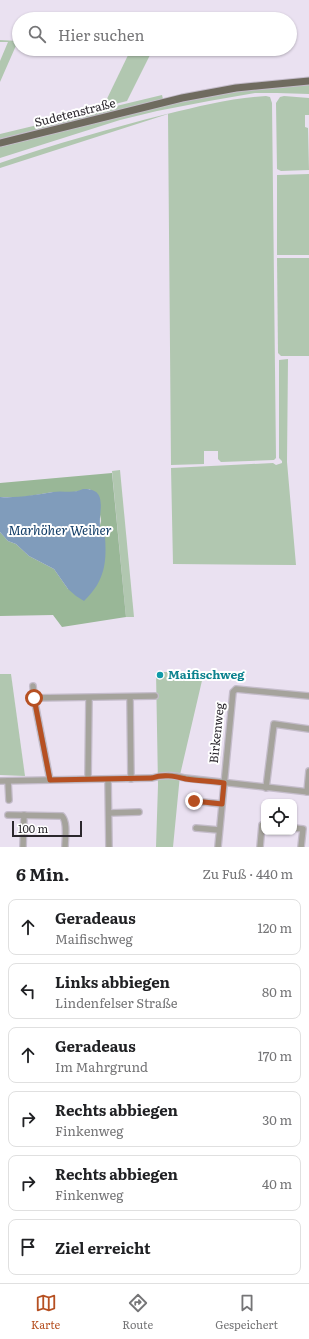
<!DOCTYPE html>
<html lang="de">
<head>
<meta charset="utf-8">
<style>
  :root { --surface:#fff; --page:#f2f2f2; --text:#202124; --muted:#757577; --line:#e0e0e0; --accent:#b65022 }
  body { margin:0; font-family:Literata,serif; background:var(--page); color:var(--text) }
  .controls { position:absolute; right:12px; bottom:12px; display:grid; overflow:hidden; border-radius:8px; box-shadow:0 1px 3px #0004 }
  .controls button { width:36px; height:36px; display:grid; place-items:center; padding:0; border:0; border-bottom:1px solid var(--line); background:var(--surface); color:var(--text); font:20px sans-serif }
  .scale { position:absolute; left:12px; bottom:10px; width:70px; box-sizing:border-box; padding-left:4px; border:2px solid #2b272d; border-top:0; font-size:11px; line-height:14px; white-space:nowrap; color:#2b272d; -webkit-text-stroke:3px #fff; paint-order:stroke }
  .stop { position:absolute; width:12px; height:12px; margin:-9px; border:3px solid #b65022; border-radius:50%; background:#fff }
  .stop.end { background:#b65022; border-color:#fff; box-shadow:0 1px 4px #0008 }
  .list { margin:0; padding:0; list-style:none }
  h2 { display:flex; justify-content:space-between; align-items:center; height:52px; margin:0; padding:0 16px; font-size:17px }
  h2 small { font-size:13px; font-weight:400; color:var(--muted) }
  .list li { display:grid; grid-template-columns:26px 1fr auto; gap:12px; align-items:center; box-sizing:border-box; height:56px; margin:0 8px 8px; padding:0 8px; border:1px solid var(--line); border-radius:8px }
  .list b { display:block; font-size:15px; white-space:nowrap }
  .list p { margin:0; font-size:13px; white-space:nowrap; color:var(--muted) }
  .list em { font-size:13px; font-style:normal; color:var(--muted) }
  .icon { flex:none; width:22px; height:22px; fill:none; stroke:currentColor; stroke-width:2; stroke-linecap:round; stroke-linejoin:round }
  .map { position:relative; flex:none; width:309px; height:847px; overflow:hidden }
  .search { position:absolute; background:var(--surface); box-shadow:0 1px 3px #0004; left:12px; right:12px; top:12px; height:44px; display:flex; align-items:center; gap:10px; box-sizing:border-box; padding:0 14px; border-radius:22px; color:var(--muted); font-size:15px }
  .sheet { height:436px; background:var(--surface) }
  nav { display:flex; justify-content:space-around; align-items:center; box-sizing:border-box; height:56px; border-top:1px solid var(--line); background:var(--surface); font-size:11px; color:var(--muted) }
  nav a { display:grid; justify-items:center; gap:2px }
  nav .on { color:var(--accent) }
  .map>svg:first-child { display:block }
  .green { fill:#b1c7b0 }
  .forest { fill:#99b797 }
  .water { fill:#809cbb }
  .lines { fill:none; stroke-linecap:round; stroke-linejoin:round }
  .minor-casing { stroke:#c4bcca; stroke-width:8 }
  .major-casing { stroke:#c4bcca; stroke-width:9 }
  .minor { stroke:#a5a39c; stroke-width:5.5 }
  .major { stroke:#6f6b5f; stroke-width:7 }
  .route { stroke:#b65022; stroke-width:5 }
  .culture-dot { fill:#0f9aa8; stroke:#fff; stroke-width:1.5 }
  .labels { text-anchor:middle; stroke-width:4; stroke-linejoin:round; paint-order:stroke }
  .street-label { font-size:12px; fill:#2b272d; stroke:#fff }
  .culture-label { font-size:12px; font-weight:bold; fill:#0d838f; stroke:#fff; text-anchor:start }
  .water-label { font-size:13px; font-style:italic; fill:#123d67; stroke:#fff }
</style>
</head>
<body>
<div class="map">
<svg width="309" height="847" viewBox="0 0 309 847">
  <rect width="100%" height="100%" fill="#eae1f1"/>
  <g class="green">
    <polygon points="0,40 18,41 0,82 0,61 8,42 0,42"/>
    <polygon points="131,49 153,49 127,101 103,107"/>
    <polygon points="309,84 309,94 277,93 255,93 209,101 157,111 120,120 0,158 0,147 191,99 238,91"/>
    <polygon points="162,95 163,99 0,140 0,134"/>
    <path d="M266,96L270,97L272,103L276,458L274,460L221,462L218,459V451H204V464L171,465L168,114L0,168V163C55,144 111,128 167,114C200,106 232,98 266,96Z"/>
    <polygon points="284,96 309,98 309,115 305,115 305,127 308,128 309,170 281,171 277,169 276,103 280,97"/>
    <polygon points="309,174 309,255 277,255 277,175"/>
    <polygon points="277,258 309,258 309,356 281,356 278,353"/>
    <polygon points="288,359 287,462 296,565 173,564 171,468 273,463 276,465 282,463 282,461 279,458 279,360"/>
    <polygon points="120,470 134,617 126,617 112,471"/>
    <polygon points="156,672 204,672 180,775 173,847 156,847 158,785"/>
    <polygon points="0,674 11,674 25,776 0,775"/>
  </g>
  <path class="forest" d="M112,473L126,617L62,627L53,615L0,616V532L8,541L16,544L29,556L54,569L68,589L101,534C98,527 100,527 101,521C101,513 93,497 90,489L69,493L53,492L24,497H0V483Z"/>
  <path class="water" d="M83,489C116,488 90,524 105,537C107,564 104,582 84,601L76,596L68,589L54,569L29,556L16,544L8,541L0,532V497C19,498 34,495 53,492C63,490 73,494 83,489Z"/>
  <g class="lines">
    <defs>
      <g id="minor">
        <polyline points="33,686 34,698"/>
        <polyline points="130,697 131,779"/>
        <polyline points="88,779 89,698"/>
        <polyline points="108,779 109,847"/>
        <polyline points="50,780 34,698 155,696"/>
        <path d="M0,781L152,778C162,775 175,775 185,778L309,792"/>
        <polyline points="8,781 9,800"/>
        <polyline points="266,788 274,724 309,729"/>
        <polyline points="307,792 309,771"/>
        <polyline points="194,801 222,804"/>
        <polyline points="109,813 139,812"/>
        <path d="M8,815L62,816C68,823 65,838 65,847"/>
        <polyline points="196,828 219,830"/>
        <polyline points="294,828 303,829 301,847"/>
        <polyline points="23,847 24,815"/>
        <polyline points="218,847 233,692 236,689 309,696"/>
        <polyline points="260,847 262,825 264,825"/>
      </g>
      <polyline id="major" points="0,143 182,98 236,88 309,81"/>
    </defs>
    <use href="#minor" class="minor-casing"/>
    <use href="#major" class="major-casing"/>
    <use href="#minor" class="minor"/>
    <use href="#major" class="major"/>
  </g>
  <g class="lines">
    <path class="route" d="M34,698L50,780L152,778C163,774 174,776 186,779C198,781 211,781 224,783L222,804L194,801"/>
  </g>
  <circle class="culture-dot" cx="160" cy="675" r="4"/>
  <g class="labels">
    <g class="street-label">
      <text transform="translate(75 113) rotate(-14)" y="4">Sudetenstraße</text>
      <text transform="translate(217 733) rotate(-84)" y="4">Birkenweg</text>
    </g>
    <g class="culture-label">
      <text x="168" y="679">Maifischweg</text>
    </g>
    <g class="water-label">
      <text x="60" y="535">Marhöher Weiher</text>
    </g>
  </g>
</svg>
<div class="controls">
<button><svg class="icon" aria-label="locate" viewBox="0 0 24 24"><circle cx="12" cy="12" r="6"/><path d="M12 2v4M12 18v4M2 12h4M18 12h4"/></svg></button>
</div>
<div class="scale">100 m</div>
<div class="stop" style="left:34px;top:698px"></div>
<div class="stop end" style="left:194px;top:801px"></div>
<div class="search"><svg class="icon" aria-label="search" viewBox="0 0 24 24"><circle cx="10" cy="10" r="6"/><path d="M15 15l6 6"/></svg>Hier suchen</div>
</div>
<section class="sheet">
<h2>6 Min.<small>Zu Fuß · 440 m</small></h2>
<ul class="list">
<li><svg class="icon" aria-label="ahead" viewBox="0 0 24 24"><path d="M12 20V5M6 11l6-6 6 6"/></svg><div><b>Geradeaus</b><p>Maifischweg</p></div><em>120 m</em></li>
<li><svg class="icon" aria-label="left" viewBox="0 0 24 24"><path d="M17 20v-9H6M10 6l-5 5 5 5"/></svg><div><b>Links abbiegen</b><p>Lindenfelser Straße</p></div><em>80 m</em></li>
<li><svg class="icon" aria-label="ahead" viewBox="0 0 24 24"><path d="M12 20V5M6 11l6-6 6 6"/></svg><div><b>Geradeaus</b><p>Im Mahrgrund</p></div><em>170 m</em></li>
<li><svg class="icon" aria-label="right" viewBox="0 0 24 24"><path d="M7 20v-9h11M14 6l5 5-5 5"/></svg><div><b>Rechts abbiegen</b><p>Finkenweg</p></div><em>30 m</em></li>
<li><svg class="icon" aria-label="right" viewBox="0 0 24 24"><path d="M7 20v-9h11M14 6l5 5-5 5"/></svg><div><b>Rechts abbiegen</b><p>Finkenweg</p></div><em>40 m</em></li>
<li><svg class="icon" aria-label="arrive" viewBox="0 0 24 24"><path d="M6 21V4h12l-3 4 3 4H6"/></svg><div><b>Ziel erreicht</b></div></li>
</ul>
</section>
<nav>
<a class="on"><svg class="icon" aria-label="map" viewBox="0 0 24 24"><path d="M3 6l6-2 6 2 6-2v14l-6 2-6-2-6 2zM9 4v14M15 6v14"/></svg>Karte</a>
<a><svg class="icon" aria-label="directions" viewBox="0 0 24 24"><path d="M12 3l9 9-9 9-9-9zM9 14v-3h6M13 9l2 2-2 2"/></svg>Route</a>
<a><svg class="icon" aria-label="saved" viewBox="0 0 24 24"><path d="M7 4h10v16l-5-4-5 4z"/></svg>Gespeichert</a>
</nav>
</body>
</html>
